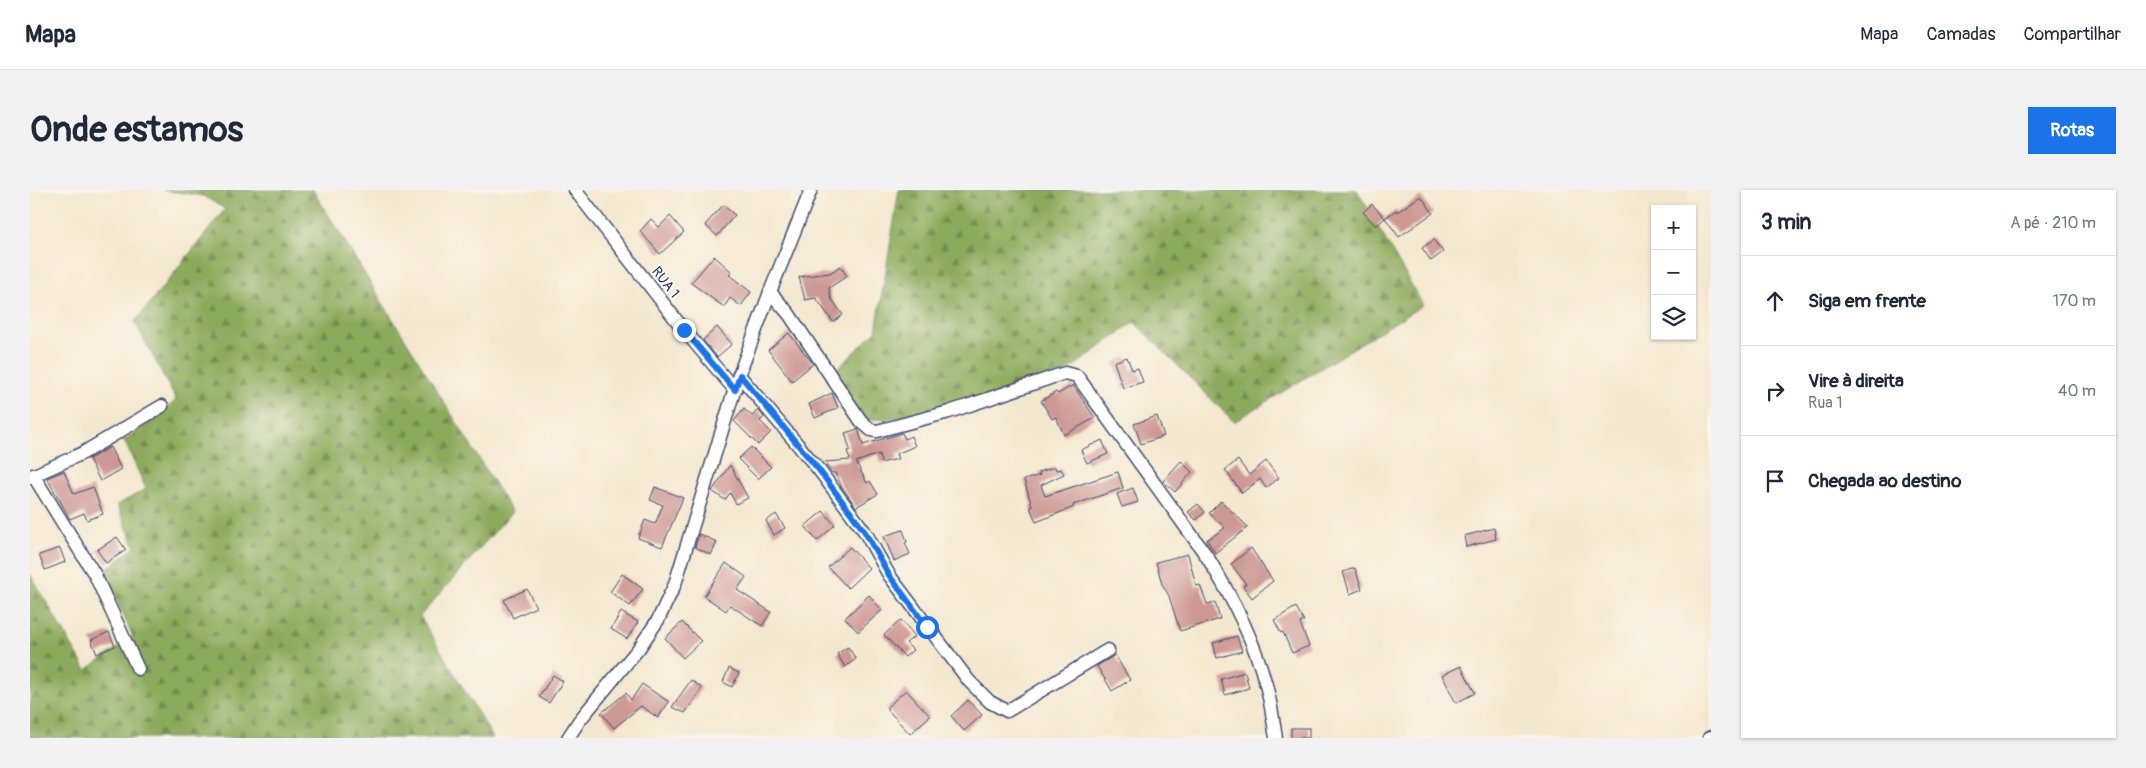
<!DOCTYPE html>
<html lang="pt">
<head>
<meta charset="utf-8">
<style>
  :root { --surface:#fff; --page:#f2f2f3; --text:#1f2937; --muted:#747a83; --line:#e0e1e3; --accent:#1a73e8 }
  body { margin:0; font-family:Pangolin,sans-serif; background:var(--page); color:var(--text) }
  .controls { position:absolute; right:15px; top:15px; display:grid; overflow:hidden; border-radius:0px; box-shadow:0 1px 4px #0004 }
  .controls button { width:45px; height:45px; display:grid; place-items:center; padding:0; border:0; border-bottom:1px solid var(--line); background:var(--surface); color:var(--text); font:25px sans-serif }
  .stop { position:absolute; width:15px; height:15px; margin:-11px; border:4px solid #1a73e8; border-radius:50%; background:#fff }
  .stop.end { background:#1a73e8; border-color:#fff; box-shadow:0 1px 5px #0008 }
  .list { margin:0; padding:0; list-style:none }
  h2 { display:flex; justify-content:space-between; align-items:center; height:65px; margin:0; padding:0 20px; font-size:21px }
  h2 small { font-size:16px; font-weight:400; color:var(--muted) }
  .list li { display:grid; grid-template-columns:32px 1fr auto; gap:15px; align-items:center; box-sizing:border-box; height:90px; padding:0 20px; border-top:1px solid var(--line) }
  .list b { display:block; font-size:19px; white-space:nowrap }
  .list p { margin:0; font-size:16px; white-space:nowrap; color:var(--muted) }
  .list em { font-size:16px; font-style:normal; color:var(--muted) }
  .icon { flex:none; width:28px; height:28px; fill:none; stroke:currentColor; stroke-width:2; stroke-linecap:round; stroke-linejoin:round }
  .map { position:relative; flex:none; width:1681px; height:548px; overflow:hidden; border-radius:0px }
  header { display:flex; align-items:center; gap:30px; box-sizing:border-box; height:70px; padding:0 25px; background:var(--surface); border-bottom:1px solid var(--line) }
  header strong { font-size:24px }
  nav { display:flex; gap:28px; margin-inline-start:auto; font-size:18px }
  .intro { display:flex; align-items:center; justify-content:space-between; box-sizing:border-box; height:120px; padding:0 30px }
  h1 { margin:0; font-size:35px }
  .button { padding:12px 22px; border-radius:0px; background:var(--accent); color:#fff; font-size:18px; font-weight:700 }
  main { display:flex; gap:30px; padding:0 30px }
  aside { flex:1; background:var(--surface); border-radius:0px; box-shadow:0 1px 4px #0004 }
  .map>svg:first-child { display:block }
  .forest { fill:url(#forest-firs); stroke:#546c5d }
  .building { fill:#cd9894 }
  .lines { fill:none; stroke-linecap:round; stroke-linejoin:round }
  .minor-casing { stroke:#3c4b6f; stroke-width:15 }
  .minor { stroke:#fff; stroke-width:12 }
  .route { stroke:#1a73e8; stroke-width:6 }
  .labels { text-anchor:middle; stroke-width:4; stroke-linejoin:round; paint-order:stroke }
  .street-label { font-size:14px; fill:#1b2f5e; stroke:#fbf7ec }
</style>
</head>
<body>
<header>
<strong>Mapa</strong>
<nav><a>Mapa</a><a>Camadas</a><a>Compartilhar</a></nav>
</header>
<div class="intro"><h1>Onde estamos</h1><a class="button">Rotas</a></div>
<main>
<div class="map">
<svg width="1681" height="548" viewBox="0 0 1681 548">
  <defs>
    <pattern id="forest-firs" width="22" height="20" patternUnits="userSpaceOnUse" patternTransform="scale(1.25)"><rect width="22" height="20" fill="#8caa5c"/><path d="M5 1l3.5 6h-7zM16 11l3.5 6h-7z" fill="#728b4f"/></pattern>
  </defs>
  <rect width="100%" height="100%" fill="#fbf7ec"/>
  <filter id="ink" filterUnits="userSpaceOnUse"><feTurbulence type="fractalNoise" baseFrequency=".02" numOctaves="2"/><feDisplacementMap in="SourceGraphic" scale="10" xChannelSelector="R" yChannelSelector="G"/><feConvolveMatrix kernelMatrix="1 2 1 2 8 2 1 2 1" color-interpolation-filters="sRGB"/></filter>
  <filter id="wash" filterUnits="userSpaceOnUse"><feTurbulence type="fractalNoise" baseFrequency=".0096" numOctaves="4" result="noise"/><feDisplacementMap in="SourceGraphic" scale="20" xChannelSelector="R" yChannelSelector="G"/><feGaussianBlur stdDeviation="1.12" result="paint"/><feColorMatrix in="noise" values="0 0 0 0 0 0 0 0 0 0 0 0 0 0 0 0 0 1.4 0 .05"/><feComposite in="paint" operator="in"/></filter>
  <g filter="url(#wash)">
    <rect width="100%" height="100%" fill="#f4e7cf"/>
    <g class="forest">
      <polygon points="133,0 283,0 482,322 390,426 463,548 0,548 0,384 56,480 103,447 74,381 105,357 87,315 116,299 94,250 128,227 146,210 105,132 195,19 173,6"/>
      <polygon points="869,0 1327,0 1393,115 1204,232 1104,132 1035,183 919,222 831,231 801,185 846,141"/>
    </g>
    <g id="blocks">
      <g class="building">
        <polygon points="1391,6 1403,23 1369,47 1355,28 1366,20 1367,22"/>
        <polygon points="1342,14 1355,28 1346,36 1333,22"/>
        <polygon points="693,15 705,25 687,46 675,35"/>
        <polygon points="640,26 654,42 630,64 610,41 621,29 629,37"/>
        <polygon points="1404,50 1413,62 1401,71 1392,58"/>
        <polygon points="684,66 702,82 699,85 721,102 711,116 700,108 694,117 661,93"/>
        <polygon points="810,76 817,86 799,98 801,108 813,125 803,132 786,108 775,110 769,87 800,83"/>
        <polygon points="687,137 702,154 687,167 673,150"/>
        <polygon points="759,143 783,174 762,191 738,160"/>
        <polygon points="1097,167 1102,180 1108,178 1113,192 1093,198 1084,172"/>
        <polygon points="1043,195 1065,228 1034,245 1026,227 1022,229 1011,211 1026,202 1028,204"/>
        <polygon points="802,203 808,218 785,228 779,214"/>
        <polygon points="714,219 722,226 728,220 734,227 730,231 741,242 728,255 704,231"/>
        <polygon points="1127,226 1134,246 1111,254 1104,234"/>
        <polygon points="828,239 833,255 872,243 875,249 881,246 885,256 866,264 868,269 851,273 849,264 826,272 837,293 840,291 848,304 826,317 812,297 805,283 802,283 796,275 795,272 820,270 817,261 820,260 815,243"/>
        <polygon points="1072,250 1078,264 1057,273 1051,260"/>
        <polygon points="80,257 91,279 70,291 59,269"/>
        <polygon points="721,257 741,277 728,289 708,269"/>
        <polygon points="1208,270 1219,285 1236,271 1249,288 1236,298 1230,289 1212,303 1195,280"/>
        <polygon points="1151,271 1162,282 1145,302 1133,291"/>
        <polygon points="700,275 718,308 706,314 700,303 695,310 682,301"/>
        <polygon points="1025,277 1026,280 1031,279 1034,284 1011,295 1015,306 1088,282 1093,298 1043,315 1044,317 1006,332 1000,317 1002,316 994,290 1010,285 1009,282"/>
        <polygon points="34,281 44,304 63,297 73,324 57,330 54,323 40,329 17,288"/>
        <polygon points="625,297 653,308 632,357 608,348 615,330 625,334 633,315 620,310"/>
        <polygon points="1103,298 1108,312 1092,317 1087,304"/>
        <polygon points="1191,311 1218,337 1185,363 1177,350 1195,338 1179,323"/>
        <polygon points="1168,314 1175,322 1166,330 1158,322"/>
        <polygon points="793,321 805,335 787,351 775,336"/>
        <polygon points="746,324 755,338 744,345 736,331"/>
        <polygon points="1464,338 1466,349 1436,357 1434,346"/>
        <polygon points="873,340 877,352 875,353 880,364 864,371 854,346"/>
        <polygon points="669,344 687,352 681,365 665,357"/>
        <polygon points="87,347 96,360 76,373 67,360"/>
        <polygon points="820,357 839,378 818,398 798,377"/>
        <polygon points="30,358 35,372 15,380 9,365"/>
        <polygon points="1221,358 1243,391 1222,408 1213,396 1216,394 1201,374"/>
        <polygon points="1158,364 1166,396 1170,395 1177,414 1185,412 1190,429 1150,441 1139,406 1132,394 1126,372"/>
        <polygon points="696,373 716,387 707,400 741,422 732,436 700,415 696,421 674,406"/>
        <polygon points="1325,378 1332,399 1320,404 1313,382"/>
        <polygon points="592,384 613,399 600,416 580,402"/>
        <polygon points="497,399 506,417 483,428 474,410"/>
        <polygon points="839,405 852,420 828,442 815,428"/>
        <polygon points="1266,417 1274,431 1270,433 1279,456 1262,463 1253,442 1251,443 1244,430"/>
        <polygon points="591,422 608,432 597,449 581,439"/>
        <polygon points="871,430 885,446 876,453 883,460 875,467 854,445"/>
        <polygon points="652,432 671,451 653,468 635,448"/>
        <polygon points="79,442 85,456 67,464 61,450"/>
        <polygon points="1207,446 1212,461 1187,468 1183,453"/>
        <polygon points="818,457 826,469 815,477 807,464"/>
        <polygon points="1085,465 1100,490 1082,501 1067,476"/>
        <polygon points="1431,476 1445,503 1426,513 1412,485"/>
        <polygon points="699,478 709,483 702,497 693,492"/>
        <polygon points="1215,482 1219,498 1195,505 1191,489"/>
        <polygon points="523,485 533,491 519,513 509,507"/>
        <polygon points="661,490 672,498 655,523 642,517"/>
        <polygon points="612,494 639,512 628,528 611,516 584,538 571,523 596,503 601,510"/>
        <polygon points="876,500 900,526 880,544 856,518"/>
        <polygon points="938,510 952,525 934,541 921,526"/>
        <rect x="1261" y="538" width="18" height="10"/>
      </g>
    </g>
  </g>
  <g filter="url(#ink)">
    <use href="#blocks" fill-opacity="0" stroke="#3c4b6f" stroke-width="1"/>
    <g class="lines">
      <defs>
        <g id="minor">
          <polyline points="545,0 654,140 705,200"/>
          <path d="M740,102L759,124L831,231L841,240L847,241L919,222L1035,183L1047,186L1176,365C1201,405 1224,449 1236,495C1241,512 1243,530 1246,548"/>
          <polyline points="709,185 789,280 835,342 859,385 939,491 960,512 977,521 1078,460"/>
          <polyline points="3,285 65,385 108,479"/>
          <polyline points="0,287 53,263 132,216"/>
          <polyline points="538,548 549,531 609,458 628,430 645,394 709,185 740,102 781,0"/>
          <polyline points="1679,548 1681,547"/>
        </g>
      </defs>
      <use href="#minor" class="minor-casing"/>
      <use href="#minor" class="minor"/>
    </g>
  </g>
  <g class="lines" filter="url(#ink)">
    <polyline class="route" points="654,140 705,200 710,185 789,280 835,342 859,385 897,437"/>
  </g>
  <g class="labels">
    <g class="street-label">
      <text transform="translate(636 92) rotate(52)" y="5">RUA 1</text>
    </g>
  </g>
</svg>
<div class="controls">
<button>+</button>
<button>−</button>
<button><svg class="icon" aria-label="layers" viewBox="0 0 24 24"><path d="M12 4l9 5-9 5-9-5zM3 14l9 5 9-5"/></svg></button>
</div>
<div class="stop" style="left:897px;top:437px"></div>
<div class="stop end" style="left:654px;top:140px"></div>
</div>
<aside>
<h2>3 min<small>A pé · 210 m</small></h2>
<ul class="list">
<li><svg class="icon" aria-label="ahead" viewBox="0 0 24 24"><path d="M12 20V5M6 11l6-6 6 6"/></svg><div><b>Siga em frente</b></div><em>170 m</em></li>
<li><svg class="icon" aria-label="right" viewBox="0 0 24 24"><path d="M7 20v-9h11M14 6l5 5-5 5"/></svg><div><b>Vire à direita</b><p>Rua 1</p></div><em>40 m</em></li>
<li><svg class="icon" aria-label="arrive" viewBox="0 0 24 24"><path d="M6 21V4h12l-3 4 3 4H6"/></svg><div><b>Chegada ao destino</b></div></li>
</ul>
</aside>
</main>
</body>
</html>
